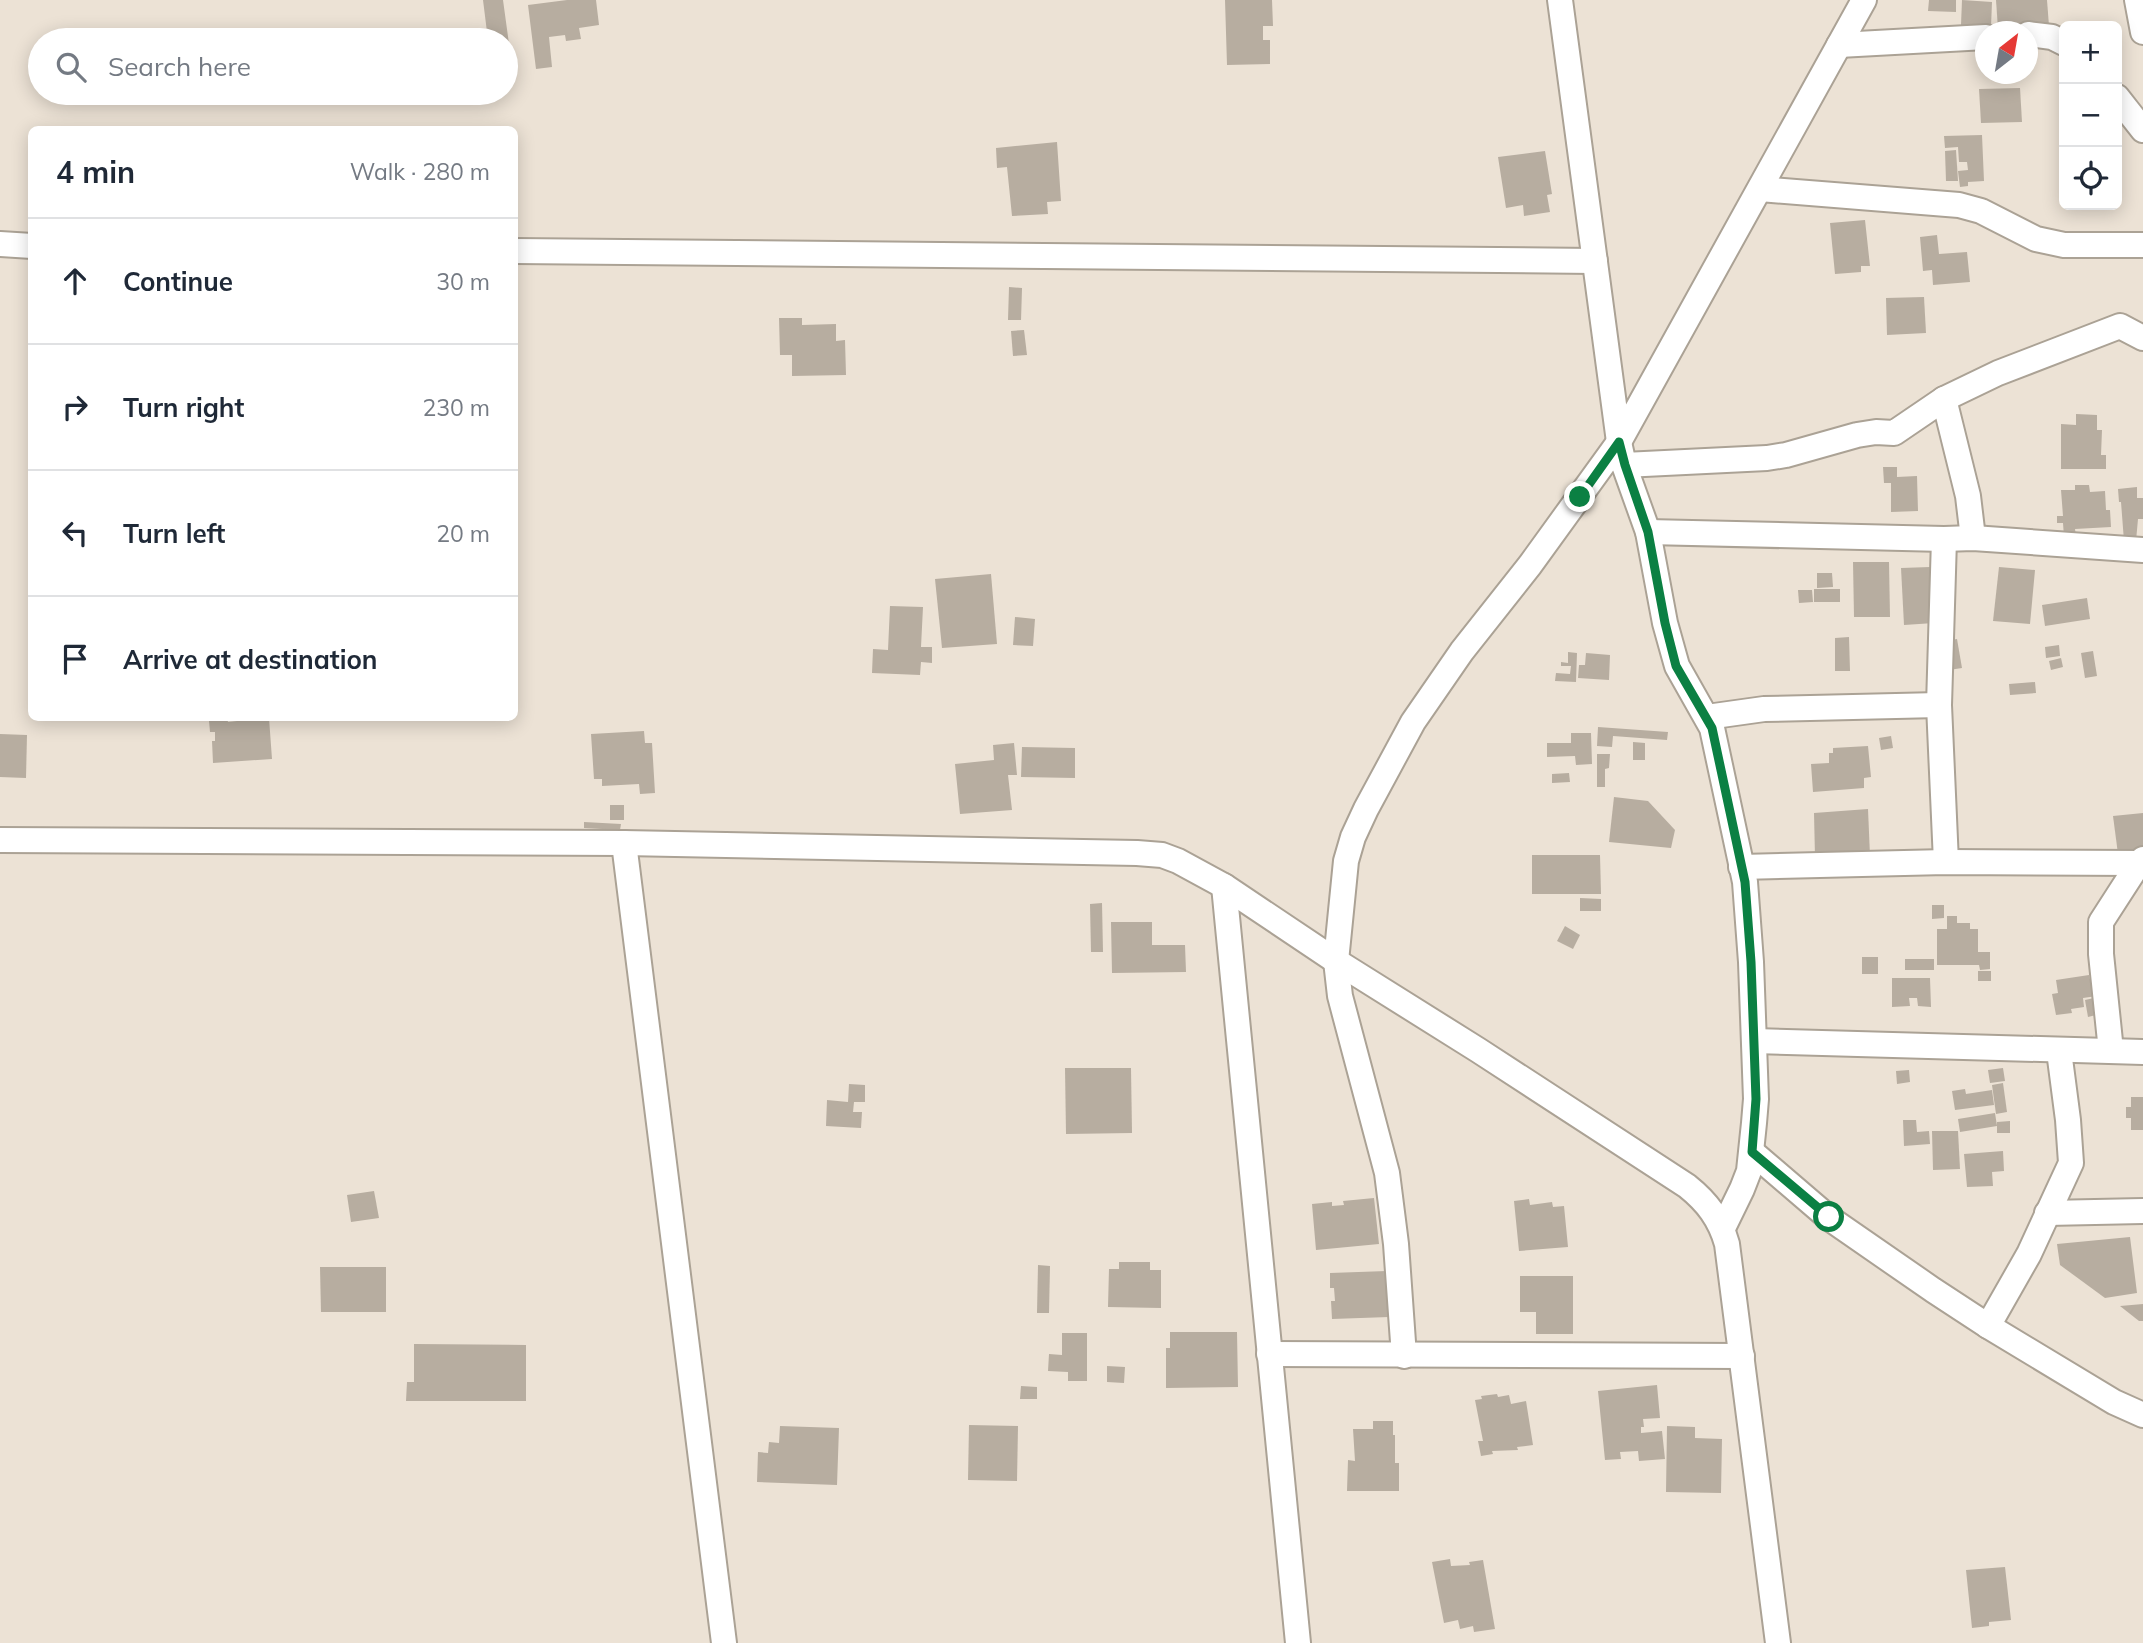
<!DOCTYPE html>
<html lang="en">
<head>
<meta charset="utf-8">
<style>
  :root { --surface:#fff; --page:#f6f6f7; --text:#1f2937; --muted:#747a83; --line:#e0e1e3 }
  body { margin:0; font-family:Mulish,sans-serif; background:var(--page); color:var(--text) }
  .controls { position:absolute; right:21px; top:21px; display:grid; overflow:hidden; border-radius:10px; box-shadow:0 4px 18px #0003 }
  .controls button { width:63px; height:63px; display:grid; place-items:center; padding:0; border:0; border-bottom:2px solid var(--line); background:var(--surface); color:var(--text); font:35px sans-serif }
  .compass { position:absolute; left:1975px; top:21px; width:63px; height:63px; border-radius:50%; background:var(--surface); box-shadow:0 4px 18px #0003; rotate:31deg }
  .stop { position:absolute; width:21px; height:21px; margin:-16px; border:5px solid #0b8043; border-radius:50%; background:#fff }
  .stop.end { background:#0b8043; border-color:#fff; box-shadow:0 2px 7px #0008 }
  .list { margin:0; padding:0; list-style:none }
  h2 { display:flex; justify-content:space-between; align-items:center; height:91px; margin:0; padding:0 28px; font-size:30px }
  h2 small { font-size:23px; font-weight:400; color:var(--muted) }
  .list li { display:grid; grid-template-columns:46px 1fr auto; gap:21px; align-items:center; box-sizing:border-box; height:126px; padding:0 28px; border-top:2px solid var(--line) }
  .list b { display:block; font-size:26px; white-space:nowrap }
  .list em { font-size:23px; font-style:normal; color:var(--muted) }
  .icon { flex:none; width:38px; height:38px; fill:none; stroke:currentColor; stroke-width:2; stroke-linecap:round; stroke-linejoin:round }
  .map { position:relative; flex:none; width:2143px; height:1643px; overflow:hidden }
  .search { position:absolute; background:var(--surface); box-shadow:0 4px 18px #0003; left:28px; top:28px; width:490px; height:77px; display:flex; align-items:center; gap:18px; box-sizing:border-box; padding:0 24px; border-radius:38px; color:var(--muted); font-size:26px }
  .panel { position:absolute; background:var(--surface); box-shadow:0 4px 18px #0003; left:28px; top:126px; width:490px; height:595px; border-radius:10px }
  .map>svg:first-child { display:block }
  .building { fill:#b7ada0 }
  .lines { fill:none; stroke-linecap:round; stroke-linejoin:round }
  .minor-casing { stroke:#aba295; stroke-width:28 }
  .minor { stroke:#fff; stroke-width:24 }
  .route { stroke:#0b8043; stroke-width:9 }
</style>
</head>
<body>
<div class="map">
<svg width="2143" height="1643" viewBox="0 0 2143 1643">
  <rect width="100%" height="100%" fill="#ece2d5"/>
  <g class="building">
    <polygon points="483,0 503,0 512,66 506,67 506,40 488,40"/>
    <polygon points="567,0 596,0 599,25 579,28 581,39 566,41 565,35 549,37 552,67 536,69 528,5"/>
    <polygon points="1225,0 1272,0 1273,26 1263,26 1263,40 1270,40 1270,64 1227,65"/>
    <polygon points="1929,0 1956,0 1956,12 1928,11"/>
    <polygon points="1962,0 1992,2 1991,27 1961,25"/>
    <polygon points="1996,0 2047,0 2049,26 1998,29"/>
    <polygon points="2020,88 2022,122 1981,123 1979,89"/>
    <polygon points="1982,135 1984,181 1968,182 1968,186 1960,187 1958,171 1968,170 1967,162 1959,162 1958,147 1945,148 1944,136"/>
    <polygon points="1057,142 1061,201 1047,202 1048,214 1012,216 1007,167 997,168 996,148"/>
    <polygon points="1956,150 1958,181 1946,181 1945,151"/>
    <polygon points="1545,151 1552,194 1547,195 1550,212 1524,216 1523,205 1506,208 1498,157"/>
    <polygon points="1865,220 1870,266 1861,266 1861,272 1835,274 1830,223"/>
    <polygon points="1937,235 1939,254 1967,252 1970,282 1933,285 1932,270 1923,271 1920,237"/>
    <polygon points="1009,287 1022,288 1021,320 1008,320"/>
    <polygon points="1924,297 1926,333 1887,335 1886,298"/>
    <polygon points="779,318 802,318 802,325 836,324 836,341 845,340 846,375 792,376 792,355 780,355"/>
    <polygon points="1024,330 1027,355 1013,356 1011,331"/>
    <polygon points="2076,414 2097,415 2097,430 2102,430 2101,455 2106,455 2106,469 2061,469 2061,424 2076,425"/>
    <polygon points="1883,467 1897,467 1897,477 1917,476 1918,511 1891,512 1891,483 1884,483"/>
    <polygon points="2075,485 2089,485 2090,492 2105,491 2106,510 2110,510 2111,527 2075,529 2076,536 2064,537 2063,523 2057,523 2057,516 2063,516 2061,490 2075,490"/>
    <polygon points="2137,487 2137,498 2143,498 2143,519 2138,519 2136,541 2124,541 2121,502 2119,502 2118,489"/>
    <polygon points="1853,562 1889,562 1890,617 1854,617"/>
    <polygon points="1930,567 1934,623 1904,625 1901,568"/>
    <polygon points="1999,567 2035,570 2030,624 1993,621"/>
    <polygon points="1817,573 1832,573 1833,587 1817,588"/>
    <polygon points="991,574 997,644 942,648 935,579"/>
    <rect x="1814" y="589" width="26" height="13"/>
    <polygon points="1798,590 1812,590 1813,602 1799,603"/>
    <polygon points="2087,598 2090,619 2045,626 2042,605"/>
    <polygon points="890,606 923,607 921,647 932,647 932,663 921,662 920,675 872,673 873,649 888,650"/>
    <polygon points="1015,617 1035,619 1033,646 1013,645"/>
    <polygon points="1849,637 1850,671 1835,671 1835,638"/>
    <polygon points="1957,639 1962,668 1949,670 1945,641"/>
    <polygon points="2059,645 2060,656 2046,658 2045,647"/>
    <polygon points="2093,651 2097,676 2085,678 2081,653"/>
    <polygon points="1568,652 1577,653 1576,682 1555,681 1556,673 1570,674 1571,666 1561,666 1561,662 1568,663"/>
    <polygon points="1586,653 1610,655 1609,680 1578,678 1579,665 1585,665"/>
    <polygon points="2061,658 2063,667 2051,670 2049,661"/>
    <polygon points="2035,682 2036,693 2010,695 2009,684"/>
    <polygon points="214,718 227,718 228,722 237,721 236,718 269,718 272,759 213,763 212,741 215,741 215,732 210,732 209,721 214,721"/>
    <polygon points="1598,727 1668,732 1667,740 1613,736 1612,747 1597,746"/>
    <polygon points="644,731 645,743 652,743 655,793 640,794 639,784 602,786 602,779 594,779 591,734"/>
    <polygon points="1571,733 1591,733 1592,764 1576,765 1575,756 1547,757 1547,743 1571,743"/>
    <polygon points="0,734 27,735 26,778 0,777"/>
    <polygon points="1891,736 1893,748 1881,750 1879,738"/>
    <polygon points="1633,742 1645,743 1645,760 1633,760"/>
    <polygon points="1014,743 1017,775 1008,775 1012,810 960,814 955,764 994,760 993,745"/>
    <polygon points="1868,746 1871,777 1864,778 1864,788 1813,792 1811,764 1829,763 1829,753 1833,753 1833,748"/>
    <polygon points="1022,747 1075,748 1075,778 1021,777"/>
    <polygon points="1597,754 1610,754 1609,768 1605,769 1605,787 1597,787"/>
    <polygon points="1569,773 1570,782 1552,783 1552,774"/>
    <polygon points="1614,797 1648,801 1675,830 1671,848 1609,842"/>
    <rect x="610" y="805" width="14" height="15"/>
    <polygon points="1868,809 1870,856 1815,857 1814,813"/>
    <polygon points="2143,813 2143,851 2118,854 2113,816"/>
    <polygon points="584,822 621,824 620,830 584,828"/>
    <polygon points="1532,855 1600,855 1601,894 1532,894"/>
    <polygon points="1580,898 1601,899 1601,911 1580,911"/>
    <polygon points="1102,903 1103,952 1091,952 1090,904"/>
    <polygon points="1932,905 1944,905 1944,918 1932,919"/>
    <polygon points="1947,916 1957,916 1957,923 1970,923 1970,929 1978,929 1978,952 1990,952 1990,969 1980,970 1979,965 1937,965 1937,929 1947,929"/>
    <polygon points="1111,922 1152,922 1152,945 1185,945 1186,972 1112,973"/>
    <polygon points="1565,926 1580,935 1573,949 1557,941"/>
    <rect x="1862" y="957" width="16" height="17"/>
    <rect x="1905" y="959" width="29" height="11"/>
    <rect x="1978" y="971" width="13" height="10"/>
    <polygon points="2089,975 2091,984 2095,983 2097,996 2083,998 2084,1007 2071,1009 2072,1013 2056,1015 2052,994 2058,993 2056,980"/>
    <polygon points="1892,978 1930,978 1931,1007 1918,1006 1917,998 1909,998 1910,1006 1892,1007"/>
    <polygon points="2094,998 2096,1015 2088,1017 2085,1000"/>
    <polygon points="1065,1068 1131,1068 1132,1133 1066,1134"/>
    <polygon points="2003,1068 2005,1081 1990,1083 1988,1070"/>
    <polygon points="1909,1070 1910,1082 1897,1084 1896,1071"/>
    <polygon points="2003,1083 2007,1112 1996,1114 1992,1085"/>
    <polygon points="849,1084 865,1085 865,1102 854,1102 853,1112 862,1112 861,1128 826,1126 827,1100 848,1102"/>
    <polygon points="1965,1089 1966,1094 1992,1090 1994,1105 1955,1110 1952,1091"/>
    <polygon points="2131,1097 2143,1097 2143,1130 2131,1130 2131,1118 2126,1118 2126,1107 2131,1107"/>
    <polygon points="1995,1113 1997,1126 1960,1132 1958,1119"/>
    <polygon points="1903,1120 1916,1120 1917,1132 1929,1131 1930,1144 1904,1146"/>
    <polygon points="2010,1121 2010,1133 1997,1133 1997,1122"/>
    <polygon points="1932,1131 1958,1131 1960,1169 1933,1170"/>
    <polygon points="2003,1151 2004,1171 1992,1172 1993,1186 1967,1187 1964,1154"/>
    <polygon points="374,1191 379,1218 351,1222 347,1195"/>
    <polygon points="1374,1198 1379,1244 1316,1250 1312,1204 1332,1202 1332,1206 1344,1205 1343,1201"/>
    <polygon points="1529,1199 1530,1205 1552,1202 1553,1207 1564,1206 1568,1247 1519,1251 1514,1201"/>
    <polygon points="2130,1237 2137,1293 2105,1298 2060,1265 2057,1244"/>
    <polygon points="1119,1262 1150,1262 1150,1270 1161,1270 1161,1308 1108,1307 1109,1269 1119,1269"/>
    <polygon points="1038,1265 1050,1266 1049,1313 1037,1313"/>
    <polygon points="320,1267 386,1267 386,1312 321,1312"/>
    <polygon points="1387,1271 1389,1317 1332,1319 1331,1301 1335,1301 1334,1288 1330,1288 1330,1273"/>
    <polygon points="1520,1276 1573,1276 1573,1334 1536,1334 1536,1312 1520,1312"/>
    <polygon points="2143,1304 2143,1321 2139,1321 2120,1306"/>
    <polygon points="1170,1332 1237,1332 1238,1387 1166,1388 1166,1348 1170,1348"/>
    <polygon points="1062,1333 1087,1333 1087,1381 1068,1381 1068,1372 1048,1371 1049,1354 1062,1355"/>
    <polygon points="414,1344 526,1345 526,1401 406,1401 407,1382 414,1382"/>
    <polygon points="1107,1366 1125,1367 1124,1383 1107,1382"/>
    <polygon points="1657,1385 1660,1418 1643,1419 1644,1427 1641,1427 1641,1433 1662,1431 1665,1459 1639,1461 1638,1451 1620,1452 1621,1459 1605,1460 1598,1391"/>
    <polygon points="1021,1386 1037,1387 1037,1399 1020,1399"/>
    <polygon points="1497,1394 1498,1397 1509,1395 1511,1404 1526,1401 1533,1445 1517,1447 1518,1450 1492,1451 1493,1454 1481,1456 1478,1441 1483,1441 1475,1400 1482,1399 1481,1396"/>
    <polygon points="1373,1421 1393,1421 1393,1435 1395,1435 1395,1463 1399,1463 1399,1491 1347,1491 1348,1460 1355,1461 1353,1429 1373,1429"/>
    <polygon points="969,1425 1018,1426 1017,1481 968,1480"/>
    <polygon points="780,1426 839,1428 837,1485 757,1482 758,1452 768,1453 769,1442 779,1443"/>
    <polygon points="1667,1426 1695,1427 1695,1438 1722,1439 1721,1493 1666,1492"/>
    <polygon points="1450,1559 1451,1566 1470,1565 1469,1562 1483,1560 1495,1629 1474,1632 1473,1626 1460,1629 1458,1620 1444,1623 1432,1562"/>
    <polygon points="2005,1567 2011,1620 1989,1622 1989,1626 1972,1628 1966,1570"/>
  </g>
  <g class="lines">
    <defs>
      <g id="minor">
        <polyline points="1560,0 1619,442 1864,0"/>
        <polyline points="2137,0 2143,32"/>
        <polyline points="2028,34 2052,37 2064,43"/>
        <polyline points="1839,45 1986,37"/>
        <polyline points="2117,97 2143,130"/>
        <polyline points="1760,189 1959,205 1981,211 2036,239 2064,245 2143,245"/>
        <polyline points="0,244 32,246"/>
        <polyline points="514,251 1595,261"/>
        <polyline points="1944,399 1968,496 1973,538"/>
        <polyline points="1619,442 1624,465 1648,532 1665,623 1677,666 1712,728 1745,882 1751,962 1756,1099 1754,1123 1749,1171 1742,1189 1723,1228"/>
        <polyline points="1624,465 1767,458 1786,455 1857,435 1876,432 1894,433 1944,399 1998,373 2120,326 2143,338"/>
        <polyline points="1648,532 1944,539 1973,538 2143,550"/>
        <polyline points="1944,539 1939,705 1946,862"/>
        <polyline points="1707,717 1764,709 1939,705"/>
        <path d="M0,840L624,843L1137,853L1162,855L1178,861L1224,886L1336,961L1478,1050L1687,1186C1707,1202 1720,1219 1727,1244L1778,1643"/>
        <polyline points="624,843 724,1643"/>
        <polyline points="1741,867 1946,862 2139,863 2143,859"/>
        <polyline points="1224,886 1298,1643"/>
        <polyline points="1754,1041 2143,1052"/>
        <polyline points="2111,1051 2101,954 2101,922 2139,863"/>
        <polyline points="1752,1152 1829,1218 1933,1290 1988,1326 2114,1402 2143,1415"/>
        <polyline points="2047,1213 2143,1211"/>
        <polyline points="1988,1326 2029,1254 2071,1163 2068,1120 2059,1051"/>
        <polyline points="1269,1354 1742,1356"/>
        <polyline points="1404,1356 1396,1244 1387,1173 1340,996 1336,961 1346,861 1353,837 1366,809 1413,722 1462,651 1530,565 1619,442"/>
      </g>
    </defs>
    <use href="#minor" class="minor-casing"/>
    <use href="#minor" class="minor"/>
  </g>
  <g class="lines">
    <polyline class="route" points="1580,497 1619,442 1625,465 1648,532 1665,623 1676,666 1712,728 1745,882 1751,962 1756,1099 1752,1152 1829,1217"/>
  </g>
</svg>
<div class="controls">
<button>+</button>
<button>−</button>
<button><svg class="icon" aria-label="locate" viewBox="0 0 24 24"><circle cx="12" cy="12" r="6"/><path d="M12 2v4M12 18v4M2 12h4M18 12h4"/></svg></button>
</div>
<svg class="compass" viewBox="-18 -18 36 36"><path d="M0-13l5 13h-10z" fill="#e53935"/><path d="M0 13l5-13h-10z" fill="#747a83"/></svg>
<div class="stop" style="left:1829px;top:1217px"></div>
<div class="stop end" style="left:1580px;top:497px"></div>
<div class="search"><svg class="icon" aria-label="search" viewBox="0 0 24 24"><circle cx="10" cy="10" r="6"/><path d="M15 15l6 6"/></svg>Search here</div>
<section class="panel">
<h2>4 min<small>Walk · 280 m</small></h2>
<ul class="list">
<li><svg class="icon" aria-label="ahead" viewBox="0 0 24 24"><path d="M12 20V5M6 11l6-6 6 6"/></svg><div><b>Continue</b></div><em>30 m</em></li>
<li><svg class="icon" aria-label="right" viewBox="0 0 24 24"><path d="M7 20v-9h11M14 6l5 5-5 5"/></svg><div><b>Turn right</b></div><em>230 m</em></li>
<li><svg class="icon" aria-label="left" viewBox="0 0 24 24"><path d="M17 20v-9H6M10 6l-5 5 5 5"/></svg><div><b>Turn left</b></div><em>20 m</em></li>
<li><svg class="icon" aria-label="arrive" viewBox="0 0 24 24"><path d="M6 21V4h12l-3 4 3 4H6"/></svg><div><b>Arrive at destination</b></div></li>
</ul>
</section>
</div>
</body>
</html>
